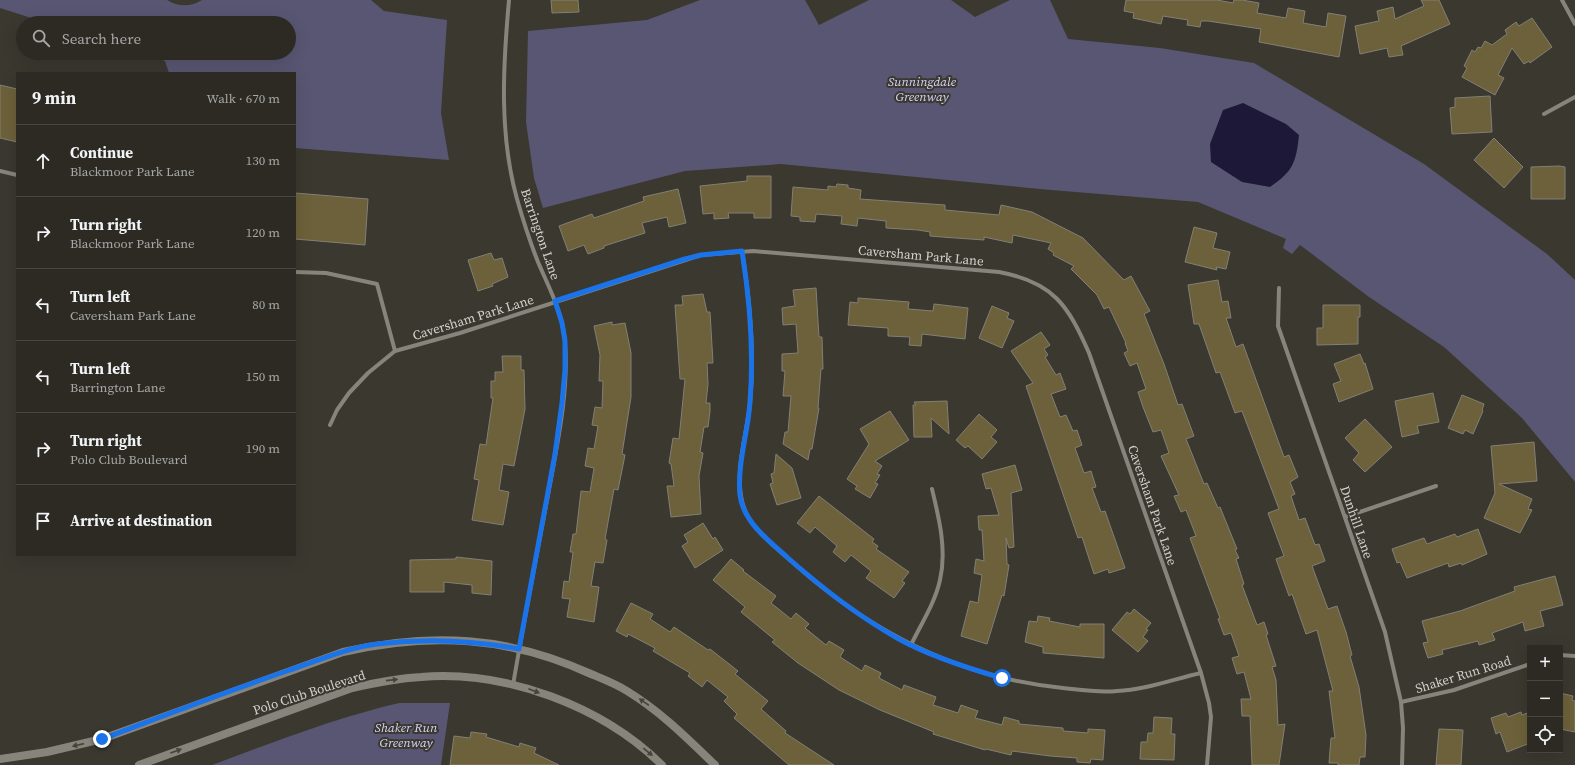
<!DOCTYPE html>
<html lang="en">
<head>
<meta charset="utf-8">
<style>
  :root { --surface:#2c2a23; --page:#383630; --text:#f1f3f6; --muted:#a6a7a6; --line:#484641 }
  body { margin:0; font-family:"Source Serif 4",serif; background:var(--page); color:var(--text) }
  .controls { position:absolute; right:12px; bottom:12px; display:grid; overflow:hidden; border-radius:0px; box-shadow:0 4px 16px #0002 }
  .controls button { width:36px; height:36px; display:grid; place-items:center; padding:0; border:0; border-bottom:1px solid var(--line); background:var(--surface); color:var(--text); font:20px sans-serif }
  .stop { position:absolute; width:12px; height:12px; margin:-9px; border:3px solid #1a73e8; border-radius:50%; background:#fff }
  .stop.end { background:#1a73e8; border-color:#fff; box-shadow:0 1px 4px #0008 }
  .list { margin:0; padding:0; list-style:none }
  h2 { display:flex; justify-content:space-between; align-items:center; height:52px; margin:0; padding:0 16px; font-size:17px }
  h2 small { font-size:13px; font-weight:400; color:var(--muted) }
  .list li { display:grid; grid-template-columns:26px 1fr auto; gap:12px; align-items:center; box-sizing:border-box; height:72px; padding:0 16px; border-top:1px solid var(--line) }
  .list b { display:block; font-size:15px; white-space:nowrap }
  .list p { margin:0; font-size:13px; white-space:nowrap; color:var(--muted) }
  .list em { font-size:13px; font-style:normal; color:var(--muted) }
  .icon { flex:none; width:22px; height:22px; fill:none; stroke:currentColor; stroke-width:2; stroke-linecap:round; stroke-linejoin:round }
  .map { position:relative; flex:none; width:1575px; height:765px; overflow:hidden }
  .search { position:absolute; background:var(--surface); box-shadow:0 4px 16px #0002; left:16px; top:16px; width:280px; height:44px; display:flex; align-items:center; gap:10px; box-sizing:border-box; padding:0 14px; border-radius:22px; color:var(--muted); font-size:15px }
  .panel { position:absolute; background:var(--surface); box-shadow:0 4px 16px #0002; left:16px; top:72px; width:280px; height:484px; border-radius:0px }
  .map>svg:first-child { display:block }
  .green { fill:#595673 }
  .water { fill:#1d1837 }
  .building { fill:#6c613a; stroke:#827f76 }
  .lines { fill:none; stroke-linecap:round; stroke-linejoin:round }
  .street { stroke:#87847b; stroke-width:4 }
  .secondary { stroke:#87847b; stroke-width:8 }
  .oneway { fill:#46433a }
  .route { stroke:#1a73e8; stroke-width:5 }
  .labels { text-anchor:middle; stroke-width:4; stroke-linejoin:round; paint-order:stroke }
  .park-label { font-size:13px; font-style:italic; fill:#d8d5fb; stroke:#3a382f }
  .street-label { font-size:13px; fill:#d3d1cc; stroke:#3a382f }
</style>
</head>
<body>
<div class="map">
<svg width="1575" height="765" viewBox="0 0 1575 765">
  <rect width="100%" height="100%" fill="#3a382f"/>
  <g class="green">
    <path d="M0,0H167C178,7 191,7 202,0H371L384,11L447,20L441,113L449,160L295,148V73H169L165,61L142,53H289V23H47L0,8Z"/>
    <polygon points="700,0 805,0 819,25 869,0 951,0 975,17 1010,0 1050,0 1068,39 1160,48 1254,63 1424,164 1547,254 1575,280 1575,482 1522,418 1444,347 1369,297 1300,245 1292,254 1283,248 1286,239 1198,202 1051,190 781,164 685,171 543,208 534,178 526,122 528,31 647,20"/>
    <path d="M399,703H450L441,765H212C274,742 335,718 399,703Z"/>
  </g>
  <path class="water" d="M1243,103L1286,124L1299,135C1296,163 1293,171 1270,187L1242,182L1211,162L1210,144L1223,110Z"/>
  <g class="building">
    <polygon points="551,0 578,0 579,12 552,13"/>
    <polygon points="1126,0 1217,0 1233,3 1234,0 1242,0 1259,3 1257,13 1286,18 1288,8 1305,11 1303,23 1326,27 1328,13 1346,16 1339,57 1259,42 1261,29 1208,21 1201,21 1200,27 1187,25 1188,20 1163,16 1161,24 1133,18 1134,13 1124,11"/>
    <polygon points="1421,0 1439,0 1450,24 1401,46 1403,55 1389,57 1387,48 1360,54 1355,26 1379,21 1377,11 1393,7 1395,19 1424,6"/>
    <polygon points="1532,18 1552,47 1530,63 1529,61 1524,64 1512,48 1498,75 1504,78 1495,95 1462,77 1467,68 1464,66 1472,50 1475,52 1478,47 1481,48 1485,41 1492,45 1507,34 1505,30 1516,22 1519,26"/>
    <polygon points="0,85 17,89 17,142 0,138"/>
    <polygon points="1490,96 1492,132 1452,134 1450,108 1455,107 1455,98"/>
    <polygon points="1494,138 1523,167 1504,188 1474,160"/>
    <polygon points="1559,166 1565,167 1565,199 1531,199 1531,167"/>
    <polygon points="747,176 771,176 771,218 754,218 754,213 728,213 729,218 714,219 714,213 703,214 700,186 747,181"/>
    <polygon points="837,184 848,185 848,188 861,190 860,199 945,205 945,210 999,215 1001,205 1032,212 1083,238 1124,280 1131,276 1150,311 1144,314 1164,364 1178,405 1182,404 1194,436 1186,439 1204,484 1207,483 1218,508 1220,507 1237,549 1235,550 1239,558 1236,559 1244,584 1242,585 1257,625 1264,622 1268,634 1266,635 1276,666 1272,667 1276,680 1278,725 1285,724 1279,765 1252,765 1250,716 1242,716 1241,699 1251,699 1244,672 1237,674 1232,658 1239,656 1231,633 1224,635 1218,619 1220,618 1190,538 1196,536 1186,510 1181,512 1174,496 1179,495 1161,456 1169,453 1161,430 1153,432 1143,407 1138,392 1146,389 1137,363 1130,366 1124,353 1128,351 1125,343 1126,343 1109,307 1104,309 1097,295 1071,269 1074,266 1053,255 1054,253 1048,249 1051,243 1013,235 1012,243 984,237 984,240 942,237 930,236 930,232 918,230 886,228 886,221 858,218 857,226 841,224 842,216 816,214 815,222 800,221 800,217 791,216 793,187 828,190 828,186 836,187"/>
    <polygon points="678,189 686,223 669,227 667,217 642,223 645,233 604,246 604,248 588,254 584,245 568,251 559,226 592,214 594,218 644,201 643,197"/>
    <polygon points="295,193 368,199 365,245 295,239"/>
    <polygon points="1194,227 1217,233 1213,248 1230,252 1226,269 1216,267 1217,270 1185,262"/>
    <polygon points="491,253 494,260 502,258 508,277 492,284 493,286 478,291 468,260"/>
    <polygon points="1218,280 1222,302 1228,301 1231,318 1226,318 1236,347 1243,344 1284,457 1289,455 1298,477 1290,482 1295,494 1291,496 1299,520 1305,518 1315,545 1319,544 1325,561 1312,566 1328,609 1337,606 1346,632 1352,655 1350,656 1359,687 1366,735 1365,757 1360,757 1359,765 1338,765 1338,763 1329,763 1331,738 1335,738 1329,691 1333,691 1317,630 1306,634 1292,594 1289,596 1276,559 1284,556 1268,513 1279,509 1242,411 1235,413 1220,372 1216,373 1199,324 1194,324 1188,285"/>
    <polygon points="816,288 819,337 822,337 823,369 821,369 818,408 819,408 812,449 810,449 808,460 783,444 785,432 788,432 791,396 783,396 785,371 782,371 782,354 798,353 796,324 783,325 782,308 795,306 793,290"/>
    <polygon points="703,294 707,312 710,312 713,363 707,363 708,384 706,403 710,403 710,411 708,427 704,427 700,452 703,453 699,476 701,514 671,517 667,486 674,486 671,464 669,463 673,438 679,439 685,379 680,379 675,305 683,305 682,296"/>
    <polygon points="858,298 909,302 908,309 933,311 934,304 968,308 965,339 922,334 921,346 909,345 910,337 888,336 888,328 848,325 850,302 858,303"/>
    <polygon points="1323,305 1360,305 1360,317 1358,317 1358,344 1317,345 1317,328 1323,328"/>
    <polygon points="992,306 1009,313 1007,318 1014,321 1002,348 979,338"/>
    <polygon points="612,322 612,325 625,323 631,353 631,397 622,454 625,455 618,490 614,489 605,539 607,540 603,563 595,562 591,586 599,587 594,622 567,617 570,599 562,598 564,581 569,582 573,552 570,552 573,534 576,534 581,491 590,492 594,468 585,466 588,448 594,449 598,426 592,425 595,407 602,408 603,381 599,381 600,355 594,326"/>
    <polygon points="1041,332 1050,345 1044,349 1048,355 1045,357 1056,375 1060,373 1066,389 1051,394 1060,417 1066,415 1073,431 1077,430 1082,445 1075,448 1084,473 1091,471 1096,487 1092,488 1101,512 1105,511 1125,568 1109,573 1108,569 1094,574 1082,537 1078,538 1026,386 1033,383 1011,351"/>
    <polygon points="1360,354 1364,364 1365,363 1373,389 1339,402 1333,384 1341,381 1334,364"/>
    <polygon points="502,356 521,356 521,370 524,370 525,409 514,466 503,464 499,490 509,492 503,525 472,520 479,480 474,479 480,444 486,445 493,398 491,398 491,381 495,381 495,372 503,372"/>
    <polygon points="1433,393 1439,422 1417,426 1419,433 1402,437 1395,401"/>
    <polygon points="1462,395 1484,404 1482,410 1483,411 1473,434 1465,430 1463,434 1448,428"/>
    <polygon points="947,401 949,434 931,418 932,437 914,437 913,405 916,405 914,402"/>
    <polygon points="890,411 909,440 875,461 882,466 877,474 880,475 875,483 878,484 870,498 855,489 857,486 847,479 869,444 860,429"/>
    <polygon points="979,414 997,430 991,437 997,442 982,459 968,446 965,448 956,440"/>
    <polygon points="1365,419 1392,447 1365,472 1353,460 1359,453 1345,438"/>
    <polygon points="1534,442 1537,481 1499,484 1532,499 1528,509 1532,510 1520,533 1484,518 1495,493 1491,446"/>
    <polygon points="776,454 792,468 801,498 777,505 770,484 773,483 771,474 774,473"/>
    <polygon points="1015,465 1022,490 1011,493 1014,547 1009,548 1006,538 1007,564 1009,565 1004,596 1002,595 987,644 961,636 970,601 978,603 982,575 974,573 976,559 984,561 982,530 979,530 978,516 999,515 991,488 986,489 982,474"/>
    <polygon points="819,496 874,539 872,542 878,546 876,549 909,572 902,581 905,583 894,598 866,578 871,571 851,555 845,562 833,552 837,546 815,527 810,533 797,523"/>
    <polygon points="703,523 713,539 715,537 723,550 695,568 682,546 688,542 684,535"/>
    <polygon points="1478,529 1487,554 1462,565 1461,563 1449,567 1448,563 1407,578 1400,562 1397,563 1392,549 1424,538 1427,544 1455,534 1457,537"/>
    <polygon points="456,557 492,561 491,595 472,593 472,585 444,582 444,592 410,592 410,560 456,559"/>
    <polygon points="731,559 744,570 743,571 776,596 771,603 791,619 796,613 809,624 805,628 826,645 829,641 844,650 840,657 862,671 865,665 881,673 879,678 902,690 904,685 936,697 933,705 958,713 961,705 978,711 975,718 1002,725 1004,717 1019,721 1019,724 1063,728 1063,731 1088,733 1088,729 1105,730 1103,760 1091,759 1090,763 1077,762 1077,758 1050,756 1012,751 1011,755 986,749 985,750 933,734 934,732 880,710 839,690 798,663 772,642 775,640 741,612 745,607 713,580"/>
    <polygon points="1555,576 1563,605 1540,611 1544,626 1525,631 1523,622 1492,633 1495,640 1479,645 1478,641 1442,650 1443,654 1428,658 1423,643 1428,642 1422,621 1460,611 1515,591 1514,587"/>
    <polygon points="631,603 653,614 650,619 670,632 674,627 708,650 710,649 738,671 735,674 768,701 761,709 786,731 785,733 834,765 789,765 734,718 737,714 724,701 728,697 707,680 702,687 688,676 690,673 653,651 655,648 628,634 627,637 616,631"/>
    <polygon points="1134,609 1151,623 1146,629 1148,630 1143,637 1148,641 1138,652 1112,630 1127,612 1130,614"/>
    <polygon points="1038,616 1050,618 1049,621 1080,627 1080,624 1104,624 1104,658 1043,653 1043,647 1025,642 1029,621 1037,622"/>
    <polygon points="1560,693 1573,696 1572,700 1575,701 1575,732 1560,729"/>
    <polygon points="1521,712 1522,715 1530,712 1530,743 1507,752 1500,732 1496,734 1491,718 1506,713 1508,717"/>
    <polygon points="1154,717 1172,718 1171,734 1175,734 1174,760 1140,759 1141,742 1147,742 1148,733 1153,733"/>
    <polygon points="1439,729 1463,730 1461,765 1436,765"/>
    <polygon points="471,732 487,734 486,737 519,747 520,743 536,748 534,753 559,765 450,765 454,736 470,738"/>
  </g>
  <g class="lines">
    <g class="street">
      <path d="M509,0C503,66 499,135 517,199C523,220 530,242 538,262C549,288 563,313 565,342C569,392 557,445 548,495C536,558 524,621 513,685"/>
      <polyline points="1562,0 1575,24"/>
      <polyline points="1544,114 1575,97"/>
      <polyline points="0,171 17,175"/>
      <path d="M742,251C750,301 755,353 750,403C747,433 736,465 741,496C745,527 776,547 798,567C874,634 961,678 1063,688C1081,690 1099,693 1117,691C1145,690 1174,679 1201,673"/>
      <polyline points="295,272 326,273 377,284 395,351"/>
      <polyline points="1279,288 1278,326 1385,632 1401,702 1403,728 1402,765"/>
      <path d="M330,425L337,410L349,393L368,373L395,351L460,333L701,255L753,251L999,272C1053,282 1068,305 1089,353L1201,673L1209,703L1211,717L1207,765"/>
      <polyline points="1345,517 1436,486"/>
      <path d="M911,645C921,624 935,603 940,580C947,550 939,518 932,489"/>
      <polyline points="1560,655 1575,656"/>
      <polyline points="1401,702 1454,690 1530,664"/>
    </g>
    <g class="secondary">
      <path d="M0,759L47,752L102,739L343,652C431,632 508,636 591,674C603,679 616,684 627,691C660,711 687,738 715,765"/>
      <path d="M139,765L352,688C375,683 398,678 421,677C506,670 602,706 662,765"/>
    </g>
  </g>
  <defs><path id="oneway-solid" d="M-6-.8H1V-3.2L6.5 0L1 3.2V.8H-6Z"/></defs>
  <g class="oneway">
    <use href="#oneway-solid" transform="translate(392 680) rotate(-6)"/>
    <use href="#oneway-solid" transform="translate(534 691) rotate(21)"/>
    <use href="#oneway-solid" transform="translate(644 702) rotate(-145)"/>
    <use href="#oneway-solid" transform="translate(78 745) rotate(167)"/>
    <use href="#oneway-solid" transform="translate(176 751) rotate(-20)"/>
    <use href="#oneway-solid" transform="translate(648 752) rotate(39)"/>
  </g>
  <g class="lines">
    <path class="route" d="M102,739C163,716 225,692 287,671C317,661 346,648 377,644C426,638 472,640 519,649L555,454L562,403L565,370V341L562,323L555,301L685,259L701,255L742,251C750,301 754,352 750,402C748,433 737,464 740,495C741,503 745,513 750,520C760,535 775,546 788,558C822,588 858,616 897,638C929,656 967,668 1002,678"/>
  </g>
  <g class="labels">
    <g class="park-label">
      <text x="922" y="86">Sunningdale<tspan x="922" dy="15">Greenway</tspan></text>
      <text x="406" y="732">Shaker Run<tspan x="406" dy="15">Greenway</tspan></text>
    </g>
    <g class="street-label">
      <text transform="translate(541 234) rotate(71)" y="5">Barrington Lane</text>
      <text transform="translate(921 255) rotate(5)" y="5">Caversham Park Lane</text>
      <text transform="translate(473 317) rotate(-17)" y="5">Caversham Park Lane</text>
      <text transform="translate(1153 505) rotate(71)" y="5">Caversham Park Lane</text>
      <text transform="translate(1357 522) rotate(71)" y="5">Dunhill Lane</text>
      <text transform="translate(1463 674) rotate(-17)" y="5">Shaker Run Road</text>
      <text transform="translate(309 692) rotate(-18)" y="5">Polo Club Boulevard</text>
    </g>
  </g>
</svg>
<div class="controls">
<button>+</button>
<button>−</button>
<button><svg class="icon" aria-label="locate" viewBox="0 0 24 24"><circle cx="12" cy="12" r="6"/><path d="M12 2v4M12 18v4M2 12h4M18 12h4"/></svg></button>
</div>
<div class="stop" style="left:1002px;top:678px"></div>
<div class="stop end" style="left:102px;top:739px"></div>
<div class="search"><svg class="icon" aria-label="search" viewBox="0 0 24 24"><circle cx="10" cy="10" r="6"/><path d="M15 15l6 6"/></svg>Search here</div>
<section class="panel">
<h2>9 min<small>Walk · 670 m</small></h2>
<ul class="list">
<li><svg class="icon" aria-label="ahead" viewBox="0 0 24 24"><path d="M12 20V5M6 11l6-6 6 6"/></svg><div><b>Continue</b><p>Blackmoor Park Lane</p></div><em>130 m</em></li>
<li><svg class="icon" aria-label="right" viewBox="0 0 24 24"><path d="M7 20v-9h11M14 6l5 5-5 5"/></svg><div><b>Turn right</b><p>Blackmoor Park Lane</p></div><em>120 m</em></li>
<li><svg class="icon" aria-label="left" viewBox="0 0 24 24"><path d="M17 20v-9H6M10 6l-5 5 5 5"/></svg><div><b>Turn left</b><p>Caversham Park Lane</p></div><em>80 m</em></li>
<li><svg class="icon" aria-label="left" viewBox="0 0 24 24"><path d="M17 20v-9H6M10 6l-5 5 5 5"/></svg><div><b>Turn left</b><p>Barrington Lane</p></div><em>150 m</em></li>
<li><svg class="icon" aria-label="right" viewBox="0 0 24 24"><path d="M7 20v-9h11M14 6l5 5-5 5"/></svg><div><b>Turn right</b><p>Polo Club Boulevard</p></div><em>190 m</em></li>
<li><svg class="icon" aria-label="arrive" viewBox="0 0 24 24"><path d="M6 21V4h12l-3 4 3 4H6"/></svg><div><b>Arrive at destination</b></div></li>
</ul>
</section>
</div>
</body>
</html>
